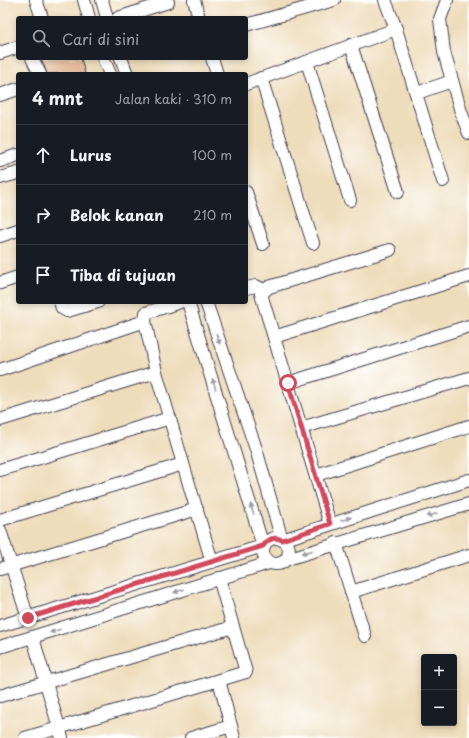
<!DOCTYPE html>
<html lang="id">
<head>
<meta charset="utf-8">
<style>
  :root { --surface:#171b24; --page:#242831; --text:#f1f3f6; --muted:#9ea1a6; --line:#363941 }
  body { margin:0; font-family:"Playpen Sans",sans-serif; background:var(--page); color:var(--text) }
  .controls { position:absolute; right:12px; bottom:12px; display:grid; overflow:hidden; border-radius:4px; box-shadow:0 2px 6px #0003 }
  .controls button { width:36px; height:36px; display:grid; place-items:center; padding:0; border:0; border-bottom:1px solid var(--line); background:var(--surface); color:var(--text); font:20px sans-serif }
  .stop { position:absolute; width:12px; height:12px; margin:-9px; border:3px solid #d1495b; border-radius:50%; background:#fff }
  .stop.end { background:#d1495b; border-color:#fff; box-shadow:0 1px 4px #0008 }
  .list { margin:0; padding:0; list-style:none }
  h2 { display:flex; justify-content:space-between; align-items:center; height:52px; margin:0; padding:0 16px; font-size:17px }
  h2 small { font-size:13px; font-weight:400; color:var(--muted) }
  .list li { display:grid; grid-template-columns:26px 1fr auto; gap:12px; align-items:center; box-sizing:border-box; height:60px; padding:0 16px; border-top:1px solid var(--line) }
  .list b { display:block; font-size:15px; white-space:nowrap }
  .list em { font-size:13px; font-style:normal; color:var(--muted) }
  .icon { flex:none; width:22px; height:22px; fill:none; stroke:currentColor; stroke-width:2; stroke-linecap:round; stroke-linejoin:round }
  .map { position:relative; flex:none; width:469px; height:738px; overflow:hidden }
  .search { position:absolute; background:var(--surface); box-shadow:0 2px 6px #0003; left:16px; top:16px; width:232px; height:44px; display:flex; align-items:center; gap:10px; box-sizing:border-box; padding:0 14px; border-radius:4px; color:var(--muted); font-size:15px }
  .panel { position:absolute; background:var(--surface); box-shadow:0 2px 6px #0003; left:16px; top:72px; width:232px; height:232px; border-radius:4px }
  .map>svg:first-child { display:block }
  .building { fill:#e5b996 }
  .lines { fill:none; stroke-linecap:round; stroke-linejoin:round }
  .minor-casing { stroke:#413e4e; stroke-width:14 }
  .minor { stroke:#fff; stroke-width:12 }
  .oneway { fill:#9c9ca7 }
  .route { stroke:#d1495b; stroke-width:5 }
</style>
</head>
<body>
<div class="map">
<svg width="469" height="738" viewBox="0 0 469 738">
  <rect width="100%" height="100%" fill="#fff"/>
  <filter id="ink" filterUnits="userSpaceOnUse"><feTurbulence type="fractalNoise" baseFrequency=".025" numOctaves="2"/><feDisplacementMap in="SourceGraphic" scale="8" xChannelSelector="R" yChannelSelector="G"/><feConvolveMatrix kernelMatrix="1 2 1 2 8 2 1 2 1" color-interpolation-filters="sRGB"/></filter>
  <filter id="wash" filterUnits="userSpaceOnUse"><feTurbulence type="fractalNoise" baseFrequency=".012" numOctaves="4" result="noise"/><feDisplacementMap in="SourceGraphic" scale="16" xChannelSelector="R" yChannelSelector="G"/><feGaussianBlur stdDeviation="0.9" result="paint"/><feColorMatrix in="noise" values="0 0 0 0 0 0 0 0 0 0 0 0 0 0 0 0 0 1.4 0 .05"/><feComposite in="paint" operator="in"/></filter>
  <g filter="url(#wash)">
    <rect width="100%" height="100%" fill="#edb"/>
    <g id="blocks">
      <polygon class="building" points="41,58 81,58 85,74 47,74"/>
    </g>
  </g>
  <g filter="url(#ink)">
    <use href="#blocks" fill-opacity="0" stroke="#413e4e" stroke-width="1"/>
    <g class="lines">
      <defs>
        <g id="minor">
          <polyline points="36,0 42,18"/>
          <polyline points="84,0 89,18"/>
          <polyline points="102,0 107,18"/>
          <polyline points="194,0 199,18"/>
          <polyline points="447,0 440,19 444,52 461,112 469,133"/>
          <polyline points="118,18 168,2"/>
          <polyline points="246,25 334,0"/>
          <polyline points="396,29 443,181"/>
          <polyline points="351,45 398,192"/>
          <polyline points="0,53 18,47"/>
          <polyline points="32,58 40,74"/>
          <polyline points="103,58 110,74"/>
          <polyline points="121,58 127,74"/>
          <polyline points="212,58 217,74"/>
          <polyline points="307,62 350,200"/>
          <polyline points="261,78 313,243"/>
          <polyline points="246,84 396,29 385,0"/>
          <polyline points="417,93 452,81"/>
          <polyline points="0,95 18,89"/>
          <polyline points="0,161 18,155"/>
          <polyline points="0,178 18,173"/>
          <polyline points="246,192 263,244"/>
          <polyline points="0,236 18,230"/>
          <polyline points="0,283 18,277"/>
          <polyline points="246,288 256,286 264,290"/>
          <polyline points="60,302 62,308 67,311 98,302"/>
          <polyline points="180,302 146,313 145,321 156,372 212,562"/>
          <polyline points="206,302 256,449 282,540 469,480"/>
          <polyline points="274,337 469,276"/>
          <polyline points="0,370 145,321"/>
          <polyline points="288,383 469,326"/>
          <polyline points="0,420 156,372"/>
          <polyline points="301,428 469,378"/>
          <polyline points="0,470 170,418"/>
          <polyline points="316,475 469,426"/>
          <polyline points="0,520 183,464"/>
          <polyline points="330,524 261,294 269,287 390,250"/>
          <polyline points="0,530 28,618"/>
          <circle cx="276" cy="551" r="13"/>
          <polyline points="336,543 365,636"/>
          <polyline points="287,559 469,504"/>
          <polyline points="0,569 197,509"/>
          <polyline points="351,592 469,555"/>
          <polyline points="0,626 263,546 188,302"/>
          <polyline points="33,638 62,738"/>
          <polyline points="0,647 269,563"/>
          <polyline points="219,680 234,738"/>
          <polyline points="0,696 233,627"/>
          <polyline points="25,738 246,672 219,578"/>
          <polyline points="191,738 231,726"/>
        </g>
      </defs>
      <use href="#minor" class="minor-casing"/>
      <use href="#minor" class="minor"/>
    </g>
    <defs><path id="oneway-solid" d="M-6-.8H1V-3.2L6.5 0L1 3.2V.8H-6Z"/></defs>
    <g class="oneway">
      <use href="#oneway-solid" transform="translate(218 339) rotate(71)"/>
      <use href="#oneway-solid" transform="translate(214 384) rotate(-107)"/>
      <use href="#oneway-solid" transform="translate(252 509) rotate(-107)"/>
      <use href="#oneway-solid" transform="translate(432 515) rotate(163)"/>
      <use href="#oneway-solid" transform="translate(346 519) rotate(-18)"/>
      <use href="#oneway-solid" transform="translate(307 552) rotate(163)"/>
      <use href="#oneway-solid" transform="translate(179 591) rotate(162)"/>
      <use href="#oneway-solid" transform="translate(55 631) rotate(162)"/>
    </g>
  </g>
  <g class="lines" filter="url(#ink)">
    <path class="route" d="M28,618L263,546C268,539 274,536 282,540L330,524L288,383"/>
  </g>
</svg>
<div class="controls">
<button>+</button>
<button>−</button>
</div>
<div class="stop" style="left:288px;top:383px"></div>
<div class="stop end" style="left:28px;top:618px"></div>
<div class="search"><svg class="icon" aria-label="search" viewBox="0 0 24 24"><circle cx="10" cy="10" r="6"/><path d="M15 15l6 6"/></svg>Cari di sini</div>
<section class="panel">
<h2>4 mnt<small>Jalan kaki · 310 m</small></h2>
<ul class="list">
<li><svg class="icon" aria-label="ahead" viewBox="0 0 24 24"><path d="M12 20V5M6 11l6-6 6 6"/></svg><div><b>Lurus</b></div><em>100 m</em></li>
<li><svg class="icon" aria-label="right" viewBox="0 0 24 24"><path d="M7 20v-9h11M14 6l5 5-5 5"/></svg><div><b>Belok kanan</b></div><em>210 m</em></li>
<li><svg class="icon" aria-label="arrive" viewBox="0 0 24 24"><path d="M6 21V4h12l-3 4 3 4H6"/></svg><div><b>Tiba di tujuan</b></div></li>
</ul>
</section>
</div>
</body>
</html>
